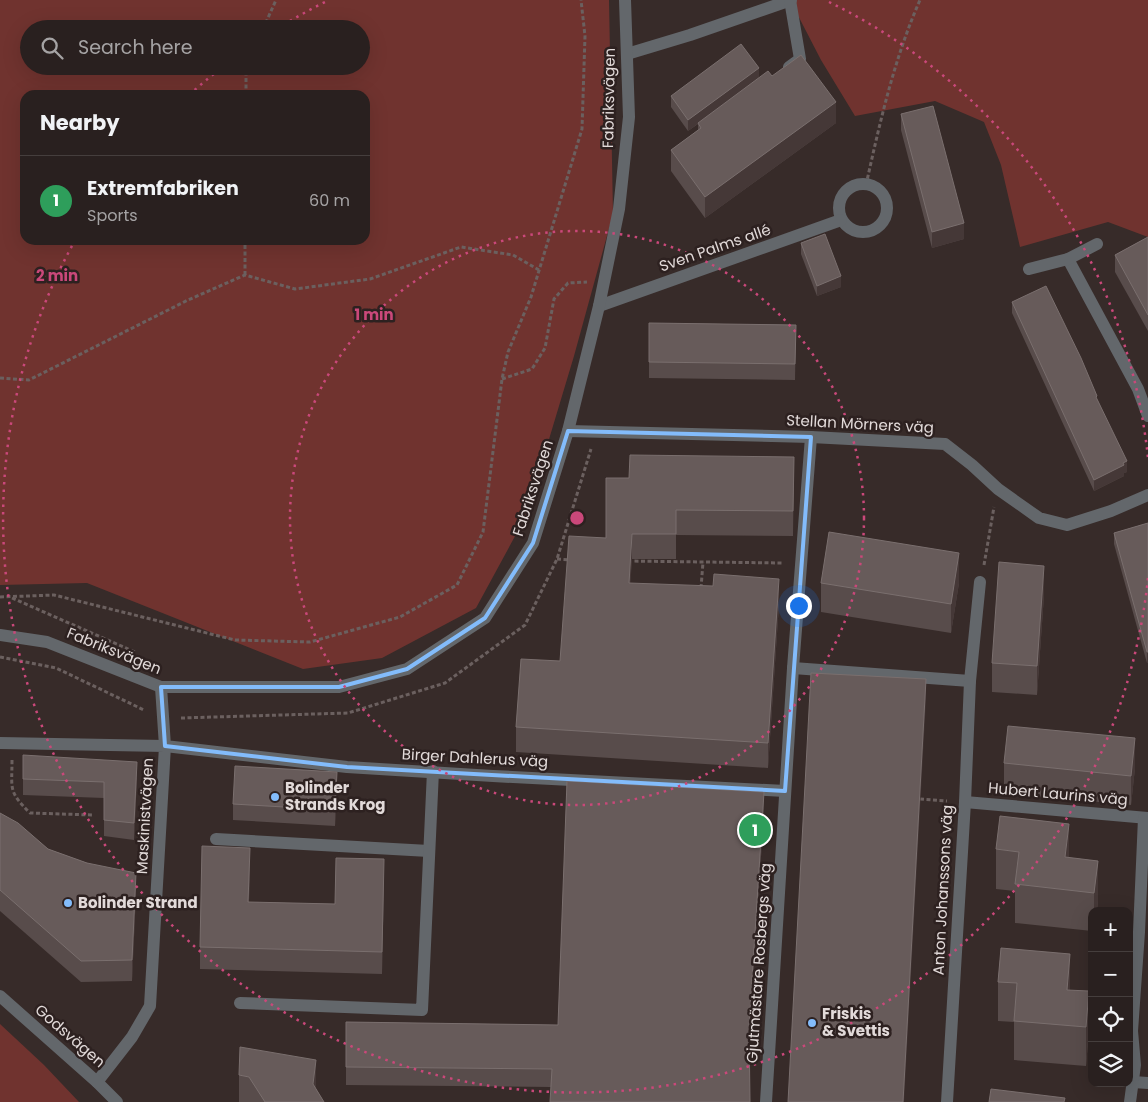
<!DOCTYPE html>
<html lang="en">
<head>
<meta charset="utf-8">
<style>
  :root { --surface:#29201f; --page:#312828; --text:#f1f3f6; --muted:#a5a3a4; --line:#453e3d; --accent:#db2777 }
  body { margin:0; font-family:Poppins,sans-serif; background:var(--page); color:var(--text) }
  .controls { position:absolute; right:15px; bottom:15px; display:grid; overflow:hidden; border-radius:10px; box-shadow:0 5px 20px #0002 }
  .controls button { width:45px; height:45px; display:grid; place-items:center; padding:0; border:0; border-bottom:1px solid var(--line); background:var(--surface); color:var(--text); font:25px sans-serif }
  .you { position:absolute; left:798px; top:605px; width:18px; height:18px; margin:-12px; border:4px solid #fff; border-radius:50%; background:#1a73e8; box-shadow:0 0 0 8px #1a73e833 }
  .badge { display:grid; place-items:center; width:32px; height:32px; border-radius:50%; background:var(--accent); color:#fff; font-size:16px; font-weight:700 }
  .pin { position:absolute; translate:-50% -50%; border:2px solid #fff; box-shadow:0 1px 5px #0006 }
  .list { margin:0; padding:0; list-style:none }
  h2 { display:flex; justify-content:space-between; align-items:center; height:65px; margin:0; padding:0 20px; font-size:21px }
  h2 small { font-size:16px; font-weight:400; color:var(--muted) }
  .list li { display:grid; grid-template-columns:32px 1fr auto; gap:15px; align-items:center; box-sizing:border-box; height:90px; padding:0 20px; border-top:1px solid var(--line) }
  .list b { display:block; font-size:19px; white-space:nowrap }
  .list p { margin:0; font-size:16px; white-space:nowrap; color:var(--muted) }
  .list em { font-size:16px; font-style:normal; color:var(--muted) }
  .icon { flex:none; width:28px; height:28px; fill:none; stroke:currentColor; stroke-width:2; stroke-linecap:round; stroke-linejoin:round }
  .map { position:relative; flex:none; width:1148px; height:1102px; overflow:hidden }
  .search { position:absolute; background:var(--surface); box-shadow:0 5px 20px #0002; left:20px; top:20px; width:350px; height:55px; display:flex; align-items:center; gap:12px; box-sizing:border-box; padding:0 18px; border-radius:28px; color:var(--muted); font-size:19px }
  .panel { position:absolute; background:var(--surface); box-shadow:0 5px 20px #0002; left:20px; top:90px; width:350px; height:155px; border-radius:15px }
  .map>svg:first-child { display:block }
  .green { fill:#70332f; fill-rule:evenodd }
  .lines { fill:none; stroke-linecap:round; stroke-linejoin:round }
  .path { stroke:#6b605f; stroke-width:3; stroke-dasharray:4 2.5; stroke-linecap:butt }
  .minor { stroke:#63676b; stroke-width:12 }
  .wall { fill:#584c4b }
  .shaded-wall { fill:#453837 }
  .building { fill:#675b5a; stroke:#7a6f6e }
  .marked { fill:none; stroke:#83bcfb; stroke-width:4; stroke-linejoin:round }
  .ring { fill:none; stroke:#ca487a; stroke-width:2.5; stroke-dasharray:2.5 5 }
  .poi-dot { fill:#83bcfb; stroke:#2d2120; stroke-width:2 }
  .labels { text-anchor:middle; stroke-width:5; stroke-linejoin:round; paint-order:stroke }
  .street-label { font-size:15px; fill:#e2dad9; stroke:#2d2120 }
  .poi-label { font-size:15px; font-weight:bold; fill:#e2dad9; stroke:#2d2120; text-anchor:start }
  .centre { fill:#ca487a; stroke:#2d2120; stroke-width:2.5 }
  .ring-label { font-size:15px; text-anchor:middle; font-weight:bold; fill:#ca487a; stroke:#2d2120; stroke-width:5; stroke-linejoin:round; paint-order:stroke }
</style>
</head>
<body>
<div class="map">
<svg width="1148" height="1102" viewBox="0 0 1148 1102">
  <rect width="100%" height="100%" fill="#372b29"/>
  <g class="green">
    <path d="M0,0H609L613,214L574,356L526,516L476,608L382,658L303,669L87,583L0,585ZM29,29H361V66H29ZM25,95H365V240H25Z"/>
    <polygon points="790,0 1148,0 1148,237 1108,222 1020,247 1001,165 984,122 935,101 855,116 821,60"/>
    <polygon points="0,1024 44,1065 79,1102 0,1102"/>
  </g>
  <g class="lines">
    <g class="path">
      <polyline points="263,29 276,0"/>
      <polyline points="246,95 246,70 247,66"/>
      <path d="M866,185C880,122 894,59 920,0"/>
      <polyline points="245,275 245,240"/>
      <polyline points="0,378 29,380 188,300 245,275 295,289 370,279 461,247 513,255 539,270"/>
      <polyline points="502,379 532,369 545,348 554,299 568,283 587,282"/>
      <polyline points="557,559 572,560"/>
      <polyline points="628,561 784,563"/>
      <polyline points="984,565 994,507"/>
      <polyline points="701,588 703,562"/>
      <polyline points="0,597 54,595 235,640 310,642 400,617 457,585 483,532 502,379 508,352 531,297 582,129 585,36 581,0"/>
      <polyline points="12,598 135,652 134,658"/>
      <polyline points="0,657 56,668 144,710"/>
      <polyline points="181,718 348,713 445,683 525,625 557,559 591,449"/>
      <path d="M12,760C12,790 8,791 30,813L92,815"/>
      <polyline points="920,799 947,801"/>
    </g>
    <g class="minor">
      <polyline points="627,54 690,35 791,0"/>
      <polyline points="789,67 800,59 790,0"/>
      <circle cx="863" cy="208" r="24"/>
      <polyline points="1068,259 1138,389 1148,416"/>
      <polyline points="1029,269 1068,259 1097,244"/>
      <polyline points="599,306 841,220"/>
      <polyline points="568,431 811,437 945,444 972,465 998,489 1039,518 1067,525 1111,511 1148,495"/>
      <polyline points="0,635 47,642 161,687 339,687 407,669 485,618 533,543 568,431 599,306 619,209 629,117 625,0"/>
      <polyline points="793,668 970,681"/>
      <polyline points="161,687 165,746 347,767 493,776 785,791"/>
      <polyline points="0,743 165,746 150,1006 132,1037 97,1082"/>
      <polyline points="965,802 1148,818"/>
      <polyline points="216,839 429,851"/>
      <polyline points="0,996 97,1082 117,1102"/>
      <polyline points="240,1003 422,1010 433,771"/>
      <polyline points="1133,1082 1148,1083"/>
      <polyline points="766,1102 793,668 811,437"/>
      <polyline points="947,1102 965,802 970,681 980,582"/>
      <polyline points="1130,1102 1135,1065 1132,1031 1139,932 1144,818"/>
    </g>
  </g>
  <g class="wall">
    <polygon points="772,76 836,123 705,218 671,171 671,150 698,130 698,124 688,131 671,107 671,96"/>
    <polygon points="901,114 964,239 932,248 901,130"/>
    <polygon points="1148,237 1148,331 1115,272 1115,255"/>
    <polygon points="801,243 841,287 817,296 801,254"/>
    <polygon points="1012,302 1097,400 1127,472 1124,473 1124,476 1094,491 1012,313"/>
    <polygon points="649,323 796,325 795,380 649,378"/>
    <polygon points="794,457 793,536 676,535 676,559 632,559 630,583 779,604 768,768 516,752 516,727 560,661 606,538 629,478"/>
    <polygon points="1148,523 1147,663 1114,544 1114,533"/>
    <polygon points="821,583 959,583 951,633 821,612"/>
    <polygon points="1044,595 1037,695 992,692 992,663"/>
    <polygon points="23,755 137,778 134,840 104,836 104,798 23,795"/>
    <polygon points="1004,763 1135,768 1131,805 1004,793"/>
    <polygon points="337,789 335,826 233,820 233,804"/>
    <polygon points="764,810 749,1043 551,1087 346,1085 346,1022 558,1025"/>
    <polygon points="0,813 48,849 87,863 136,894 132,981 81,982 0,911"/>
    <polygon points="996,849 1098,861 1098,900 1097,911 1092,911 1092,931 1015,923 1015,891 996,889"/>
    <polygon points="250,869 249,902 335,904 384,880 382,974 200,969 200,947"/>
    <polygon points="1001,948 1070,990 1089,1030 1086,1066 1014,1060 1014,1022 998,1021 998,982"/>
    <polygon points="239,1075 316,1089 324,1102 239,1102"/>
  </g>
  <g class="shaded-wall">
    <polygon points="759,68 759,79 688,131 688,120"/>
    <polygon points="836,102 836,123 705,218 705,197"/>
    <polygon points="964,223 964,239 932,248 932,232"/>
    <polygon points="841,276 841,287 817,296 817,286"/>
    <polygon points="1127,461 1127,472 1124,473 1124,476 1094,491 1094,480"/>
    <polygon points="632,534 632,559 629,608 629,583"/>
    <polygon points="959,553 959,583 951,633 951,604"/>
    <polygon points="1044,566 1044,595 1037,695 1037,666"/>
    <polygon points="779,579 779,604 768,768 768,743"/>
    <rect x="1147" y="652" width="1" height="11"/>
    <polygon points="926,679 926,700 904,1102 903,1102"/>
    <polygon points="1135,738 1135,768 1131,805 1131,776"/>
    <polygon points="137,762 137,778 134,840 134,823"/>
    <polygon points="337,772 337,789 335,826 335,810"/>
    <polygon points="764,792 764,810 749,1045 749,1027"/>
    <polygon points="1069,824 1069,864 1065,857"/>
    <polygon points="250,848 250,869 248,923 248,902"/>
    <polygon points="384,859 384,880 382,974 382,952"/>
    <polygon points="1098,861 1098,900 1097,911 1094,911 1094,893"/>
    <polygon points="136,873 136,894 132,981 132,960"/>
    <polygon points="1070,954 1070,993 1067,990"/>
    <polygon points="1089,991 1089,1030 1086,1066 1086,1027"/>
    <polygon points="316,1060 316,1089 313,1084"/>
  </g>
  <g class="building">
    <polygon points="741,44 759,68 688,120 671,96"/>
    <polygon points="801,55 836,102 705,197 671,150 701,128 698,123 768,71 772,76"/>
    <polygon points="933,106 964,223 932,232 901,114"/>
    <polygon points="825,234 841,276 817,286 801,243"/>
    <polygon points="1148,237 1148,315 1115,255"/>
    <polygon points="1046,286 1081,358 1097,396 1096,397 1127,461 1123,463 1124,465 1094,480 1012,302"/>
    <polygon points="649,323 796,325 795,364 649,362"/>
    <polygon points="630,455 794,457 793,511 676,510 676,534 632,534 629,583 713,586 714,574 779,579 768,743 516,727 521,659 560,661 569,536 606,538 606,478 629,478"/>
    <polygon points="1148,523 1148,652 1147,652 1114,533"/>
    <polygon points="829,532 959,553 951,604 821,583"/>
    <polygon points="999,562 1044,566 1037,666 992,663"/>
    <polygon points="811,673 926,679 903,1102 788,1102"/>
    <polygon points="1008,726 1135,738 1131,776 1004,763"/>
    <polygon points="23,755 137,762 134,823 104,820 104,782 23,779"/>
    <polygon points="235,766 337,772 335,810 233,804"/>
    <polygon points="567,781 764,792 749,1027 750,1102 550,1102 552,1069 346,1067 346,1022 558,1025"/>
    <polygon points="0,813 18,823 48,849 87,863 136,873 132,960 81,961 0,890"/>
    <polygon points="1000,816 1069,824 1065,857 1098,861 1094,893 1015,884 1019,852 996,849"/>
    <polygon points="202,846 250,848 248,902 335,904 336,858 384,859 382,952 200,947"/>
    <polygon points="1001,948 1070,954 1067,990 1089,991 1086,1027 1014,1021 1017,983 998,982"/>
    <polygon points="240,1047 316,1060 313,1084 324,1102 265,1102 249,1077 239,1075"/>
    <polygon points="991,1089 1065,1098 1064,1102 989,1102"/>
  </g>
  <path class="marked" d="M568,431L811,437L785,791L347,767L165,746L161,687H339L407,669L485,618L533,543Z"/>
  <g class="ring">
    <circle cx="577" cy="518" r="287"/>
    <path d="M1148 578A574 574 0 1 1 73 244M189 95A574 574 0 0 1 220 69M277 29A574 574 0 0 1 325 2M829 2A574 574 0 0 1 1148 458"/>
  </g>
  <g class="poi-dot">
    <circle cx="275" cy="797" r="5"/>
    <circle cx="68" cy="903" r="5"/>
    <circle cx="812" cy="1023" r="5"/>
  </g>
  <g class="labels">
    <g class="street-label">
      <text transform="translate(609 98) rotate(-89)" y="5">Fabriksvägen</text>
      <text transform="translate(715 248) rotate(-19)" y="5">Sven Palms allé</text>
      <text transform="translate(860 424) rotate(3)" y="5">Stellan Mörners väg</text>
      <text transform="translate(533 488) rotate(-72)" y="5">Fabriksvägen</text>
      <text transform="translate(114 651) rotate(22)" y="5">Fabriksvägen</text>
      <text transform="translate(475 758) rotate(3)" y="5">Birger Dahlerus väg</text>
      <text transform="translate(1058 794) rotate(5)" y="5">Hubert Laurins väg</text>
      <text transform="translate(145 816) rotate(-87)" y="5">Maskinistvägen</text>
      <text transform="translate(943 890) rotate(-87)" y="5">Anton Johanssons väg</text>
      <text transform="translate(759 963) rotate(-86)" y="5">Gjutmästare Rosbergs väg</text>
      <text transform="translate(70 1036) rotate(41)" y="5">Godsvägen</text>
    </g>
    <g class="poi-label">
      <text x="285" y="793">Bolinder<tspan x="285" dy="17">Strands Krog</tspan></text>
      <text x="78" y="908">Bolinder Strand</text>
      <text x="822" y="1019">Friskis<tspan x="822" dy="17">&amp; Svettis</tspan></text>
    </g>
  </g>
  <circle cx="577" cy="518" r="8" class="centre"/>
  <g class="ring-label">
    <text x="57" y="281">2 min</text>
    <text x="374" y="320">1 min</text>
  </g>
</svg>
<div class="controls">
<button>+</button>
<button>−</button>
<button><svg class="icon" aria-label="locate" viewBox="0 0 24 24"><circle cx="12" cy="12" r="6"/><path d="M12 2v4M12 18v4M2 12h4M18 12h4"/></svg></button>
<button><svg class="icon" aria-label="layers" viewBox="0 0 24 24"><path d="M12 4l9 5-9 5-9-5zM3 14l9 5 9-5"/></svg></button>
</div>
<div class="you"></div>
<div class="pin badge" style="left:755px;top:830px;background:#2e9e5b">1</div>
<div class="search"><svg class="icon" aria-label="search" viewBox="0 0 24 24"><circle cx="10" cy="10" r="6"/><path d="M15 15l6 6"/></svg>Search here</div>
<section class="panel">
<h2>Nearby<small></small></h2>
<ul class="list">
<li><span class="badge" style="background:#2e9e5b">1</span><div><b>Extremfabriken</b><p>Sports</p></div><em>60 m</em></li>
</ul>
</section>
</div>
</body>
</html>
